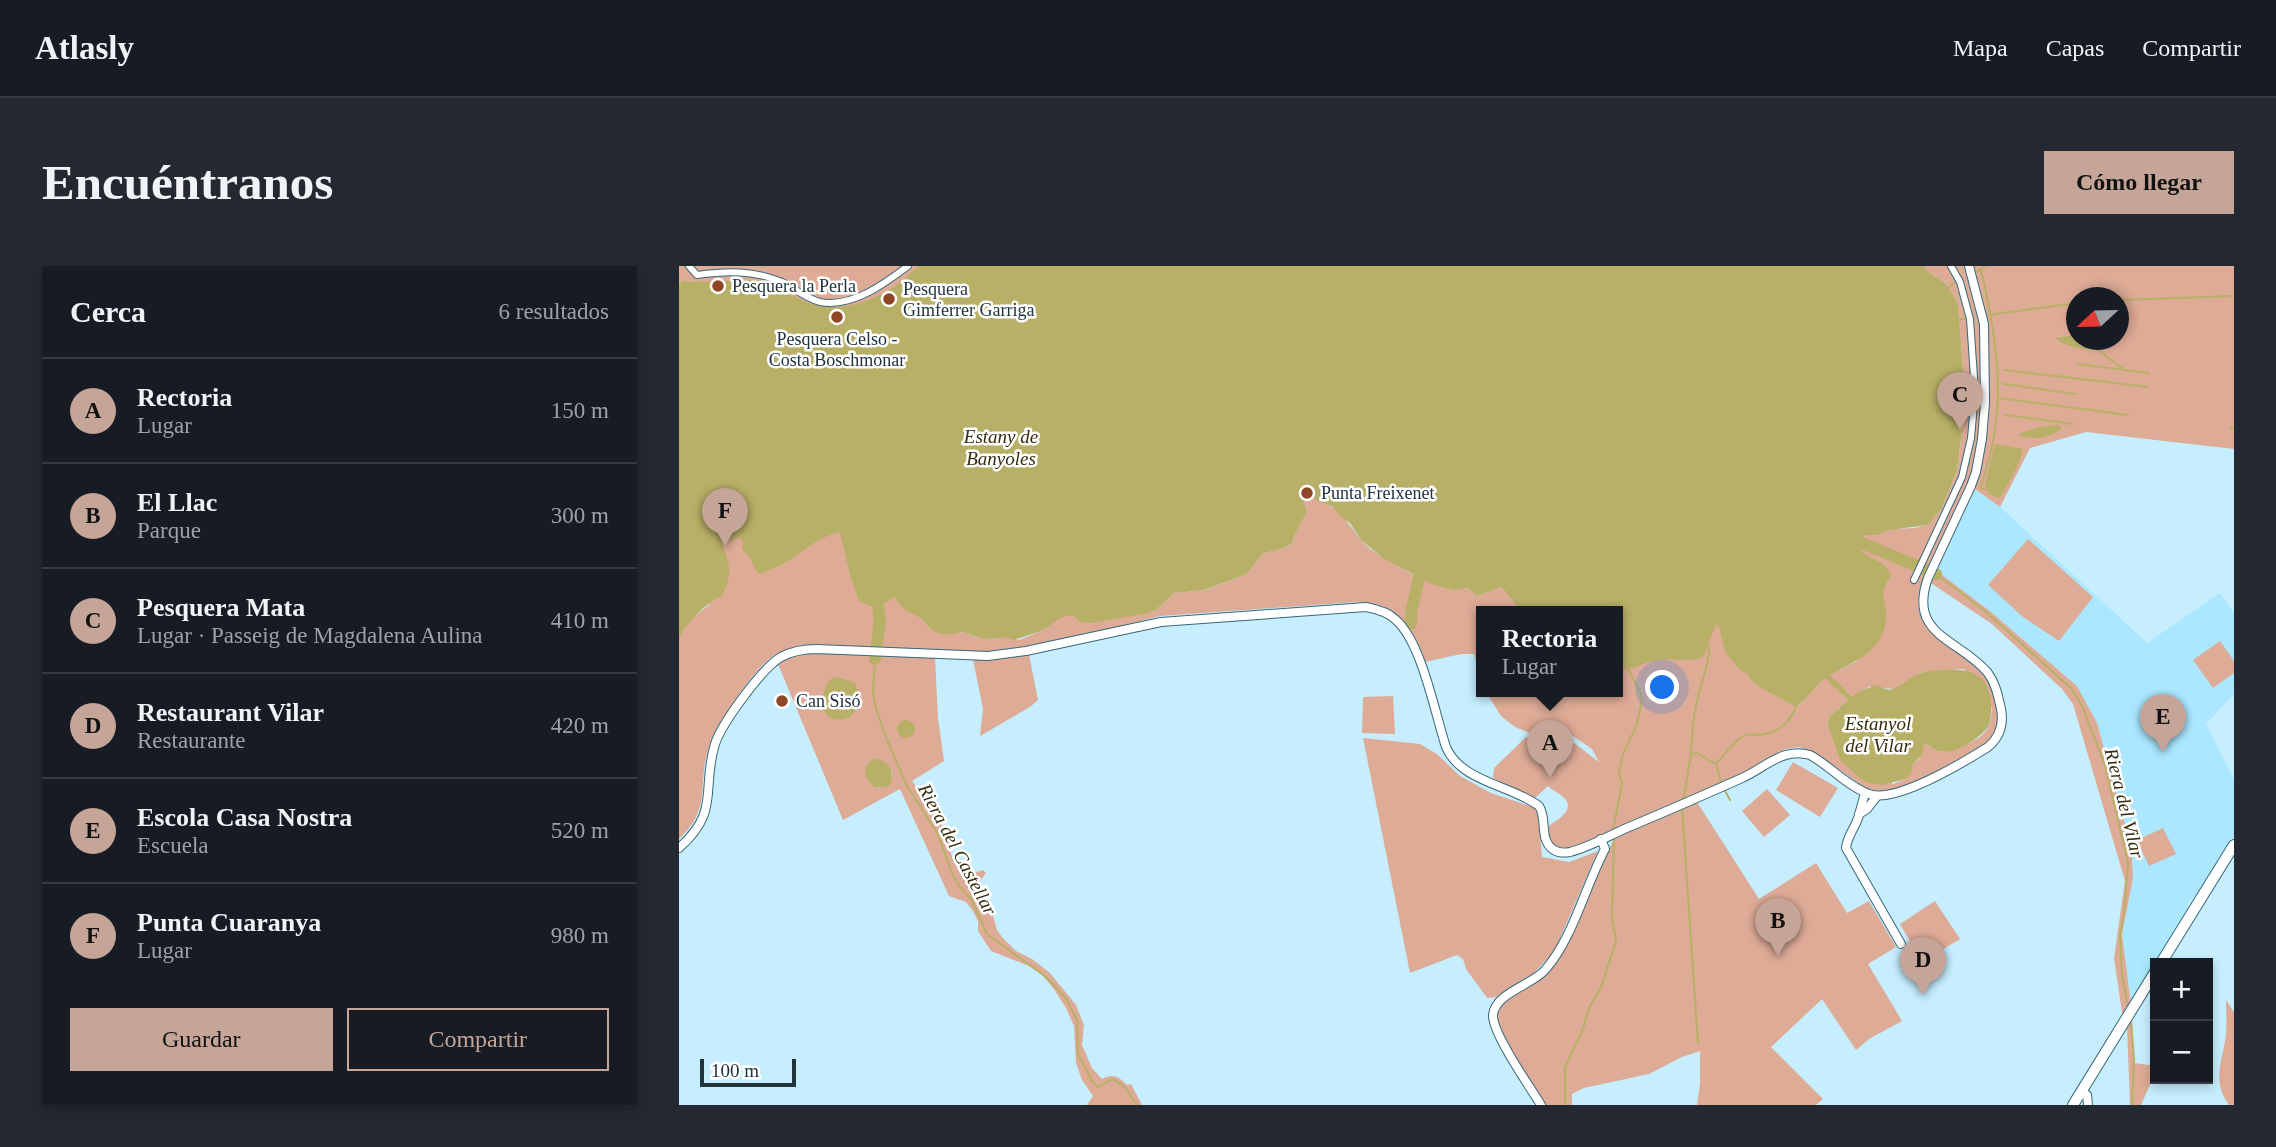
<!DOCTYPE html>
<html lang="es">
<head>
<meta charset="utf-8">
<style>
  :root { --surface:#171b24; --page:#242831; --text:#f1f3f6; --muted:#9ea1a6; --line:#363941; --accent:#c5a598 }
  body { margin:0; font-family:Georgia,serif; background:var(--page); color:var(--text) }
  .controls { position:absolute; right:21px; bottom:21px; display:grid; overflow:hidden; border-radius:0px; box-shadow:0 4px 10px #0003 }
  .controls button { width:63px; height:63px; display:grid; place-items:center; padding:0; border:0; border-bottom:2px solid var(--line); background:var(--surface); color:var(--text); font:35px sans-serif }
  .compass { position:absolute; left:1387px; top:21px; width:63px; height:63px; border-radius:50%; background:var(--surface); box-shadow:0 4px 10px #0003; rotate:248deg }
  .scale { position:absolute; left:21px; bottom:18px; width:96px; box-sizing:border-box; padding-left:7px; border:4px solid #20343b; border-top:0; font-size:19px; line-height:24px; white-space:nowrap; color:#20343b; -webkit-text-stroke:5px #fff; paint-order:stroke }
  .you { position:absolute; left:984px; top:422px; width:24px; height:24px; margin:-18px; border:5px solid #fff; border-radius:50%; background:#1a73e8; box-shadow:0 0 0 10px #1a73e833 }
  .badge { display:grid; place-items:center; width:46px; height:46px; border-radius:50%; background:var(--accent); color:#111; font-size:23px; font-weight:700 }
  .pin { position:absolute; translate:-50% -58px; filter:drop-shadow(0 2px 4px #0008) }
  .pin::after { content:''; position:absolute; top:37px; width:24px; height:21px; background:inherit; clip-path:polygon(0 0,100% 0,50% 100%) }
  .popup { position:absolute; left:797px; top:340px; width:147px; height:91px; box-sizing:border-box; display:grid; place-content:center; border-radius:0px; background:var(--surface); filter:drop-shadow(0 2px 5px #0005); font-size:23px; white-space:nowrap; color:var(--muted) }
  .popup b { font-size:26px; color:var(--text) }
  .popup::after { content:''; position:absolute; left:50%; top:100%; margin-left:-14px; border:14px solid transparent; border-top-color:var(--surface) }
  .list { margin:0; padding:0; list-style:none }
  h2 { display:flex; justify-content:space-between; align-items:center; height:91px; margin:0; padding:0 28px; font-size:30px }
  h2 small { font-size:23px; font-weight:400; color:var(--muted) }
  .list li { display:grid; grid-template-columns:46px 1fr auto; gap:21px; align-items:center; box-sizing:border-box; height:105px; padding:0 28px; border-top:2px solid var(--line) }
  .list b { display:block; font-size:26px; white-space:nowrap }
  .list p { margin:0; font-size:23px; white-space:nowrap; color:var(--muted) }
  .list em { font-size:23px; font-style:normal; color:var(--muted) }
  .actions { display:flex; gap:14px; padding:21px 28px }
  .actions a { flex:1; padding:16px 0; border:2px solid var(--accent); border-radius:0px; text-align:center; font-size:24px; color:var(--accent) }
  .actions .main { background:var(--accent); color:#111 }
  .map { position:relative; flex:none; width:1555px; height:839px; overflow:hidden; border-radius:0px }
  header { display:flex; align-items:center; gap:42px; box-sizing:border-box; height:98px; padding:0 35px; background:var(--surface); border-bottom:2px solid var(--line) }
  header strong { font-size:33px }
  nav { display:flex; gap:38px; margin-inline-start:auto; font-size:24px }
  .intro { display:flex; align-items:center; justify-content:space-between; box-sizing:border-box; height:168px; padding:0 42px }
  h1 { margin:0; font-size:49px }
  .button { padding:18px 32px; border-radius:0px; background:var(--accent); color:#111; font-size:24px; font-weight:700 }
  main { display:flex; gap:42px; padding:0 42px }
  aside { flex:1; background:var(--surface); border-radius:0px; box-shadow:0 4px 10px #0003 }
  .map>svg:first-child { display:block }
  .built { fill:#abe8ff }
  .green { fill:#ddab96; fill-rule:evenodd }
  .water { fill:#b8b067 }
  .lines { fill:none; stroke-linecap:round; stroke-linejoin:round }
  .stream { stroke:#b8b067; stroke-width:2 }
  .river { stroke:#b8b067; stroke-width:12 }
  .pedestrian-casing { stroke:#386879; stroke-width:8 }
  .minor-casing { stroke:#386879; stroke-width:10 }
  .secondary-casing { stroke:#386879; stroke-width:12 }
  .pedestrian { stroke:#fff; stroke-width:6 }
  .minor { stroke:#fff; stroke-width:8 }
  .secondary { stroke:#fff; stroke-width:10 }
  .poi-dot { fill:#8f4626; stroke:#fff; stroke-width:2.5 }
  .labels { text-anchor:middle; stroke-width:5; stroke-linejoin:round; paint-order:stroke }
  .poi-label { font-size:18px; fill:#20343b; stroke:#fff; text-anchor:start }
  .water-label { font-size:19px; font-style:italic; fill:#322e0d; stroke:#fff }
</style>
</head>
<body>
<header>
<strong>Atlasly</strong>
<nav><a>Mapa</a><a>Capas</a><a>Compartir</a></nav>
</header>
<div class="intro"><h1>Encuéntranos</h1><a class="button">Cómo llegar</a></div>
<main>
<aside>
<h2>Cerca<small>6 resultados</small></h2>
<ul class="list">
<li><span class="badge">A</span><div><b>Rectoria</b><p>Lugar</p></div><em>150 m</em></li>
<li><span class="badge">B</span><div><b>El Llac</b><p>Parque</p></div><em>300 m</em></li>
<li><span class="badge">C</span><div><b>Pesquera Mata</b><p>Lugar · Passeig de Magdalena Aulina</p></div><em>410 m</em></li>
<li><span class="badge">D</span><div><b>Restaurant Vilar</b><p>Restaurante</p></div><em>420 m</em></li>
<li><span class="badge">E</span><div><b>Escola Casa Nostra</b><p>Escuela</p></div><em>520 m</em></li>
<li><span class="badge">F</span><div><b>Punta Cuaranya</b><p>Lugar</p></div><em>980 m</em></li>
</ul>
<div class="actions"><a class="main">Guardar</a><a>Compartir</a></div>
</aside>
<div class="map">
<svg width="1555" height="839" viewBox="0 0 1555 839">
  <rect width="100%" height="100%" fill="#c6eefe"/>
  <polygon class="built" points="1296,223 1321,241 1468,377 1541,327 1555,347 1555,428 1527,458 1555,514 1555,572 1520,629 1516,629 1509,638 1510,645 1452,739 1443,668 1454,612 1398,420 1312,346 1257,306"/>
  <g class="green">
    <polygon points="0,0 245,0 207,32 166,51 121,34 95,19 80,19 62,13 38,17 4,15 0,18"/>
    <path d="M1246,0H1555V183L1407,166L1351,182L1321,241L1296,223L1258,305L1312,346L1398,420L1418,457L1452,580L1454,612L1443,668L1452,739L1444,753L1435,692L1446,615L1394,438L1383,423L1313,358L1246,313C1218,363 1282,381 1306,411C1314,420 1317,433 1318,445C1319,456 1318,467 1310,475C1296,490 1264,502 1245,512C1226,522 1206,530 1185,521L1137,487L1120,481L1107,483L1070,505L904,578C887,585 866,586 870,560C876,555 895,546 887,534C883,528 874,525 869,520L855,533L814,512L815,502L846,472L850,471C893,470 888,472 920,496L913,483L888,466L851,467L836,461L822,450L807,426H939V390L1036,352L1119,440L1146,411L1169,434L1150,451L1149,459L1214,518L1227,513L1234,498L1241,492L1245,477C1250,480 1255,484 1260,485C1273,488 1305,473 1310,460C1312,455 1312,448 1313,442L1285,403L1244,406L1216,423L1190,421L1173,431L1150,409L1178,395L1175,285L1178,265L1235,262L1249,259L1263,242L1278,204L1283,165L1285,115L1279,37L1268,19L1247,4ZM1398,32H1440V74H1398Z"/>
    <path d="M625,221C632,224 634,231 640,235C643,237 647,237 650,239C663,246 674,264 683,275C695,290 748,317 768,322C775,324 782,322 789,322L798,330L823,321L865,346H803V414L795,388H782L746,396C739,373 724,347 700,339C694,337 685,337 678,336L481,350L426,364L324,385L303,387L134,378C119,380 105,382 93,391C73,405 36,461 29,484C18,520 33,543 0,573V366L1,362L30,339L38,286L45,271L160,263L216,321L278,367L284,366L296,371L314,373L325,370L340,374L362,365L385,347L478,343L495,327L527,324L568,308L584,287L599,284L613,278L615,270L628,246L623,227Z"/>
    <polygon points="1349,273 1414,331 1380,375 1344,351 1309,319"/>
    <polygon points="1541,375 1555,395 1555,407 1534,422 1514,394"/>
    <path d="M136,386L256,392L259,452L265,495L233,515C242,528 253,538 260,553C269,571 271,595 284,610L304,604L307,607L297,621L311,639L318,664L323,671L337,685L353,693L371,707L397,739L405,759L403,779L413,802L423,813C433,807 440,810 448,819L452,818L463,839H408L414,830L403,814L397,797L395,760L387,742L375,723L364,710L350,700L312,685L299,665V655L294,645L287,636L270,630L221,523L164,554L99,398L109,392ZM209,499L213,506V514L200,522L190,517L186,502Z"/>
    <polygon points="350,388 359,434 351,441 301,470 304,443 294,394 309,394"/>
    <polygon points="714,430 716,468 683,467 684,431"/>
    <polygon points="684,472 741,478 758,488 781,510 812,527 854,541 859,544 863,591 890,596 919,585 875,686 850,712 818,731 809,732 806,729 787,703 784,693 778,689 731,707"/>
    <polygon points="1114,496 1159,522 1141,551 1097,524"/>
    <polygon points="1088,523 1111,549 1085,571 1063,545"/>
    <polygon points="1018,536 1080,633 1137,597 1168,647 1190,635 1217,681 1189,698 1223,755 1190,773 1177,784 1143,733 1092,781 1144,833 1137,839 1018,839 1021,818 1021,785 1003,791 970,808 905,822 893,828 893,839 865,839 824,772 817,753 821,737 865,709 936,571"/>
    <polygon points="1484,562 1497,588 1470,600 1458,574"/>
    <polygon points="1256,635 1281,673 1243,696 1221,658"/>
    <path d="M1547,734L1555,746V839H1550C1532,814 1544,795 1547,768C1548,757 1547,745 1547,734Z"/>
    <polygon points="1453,752 1455,797 1470,799 1476,796 1476,807 1462,839 1451,839 1448,760"/>
  </g>
  <g class="water">
    <path d="M240,0H1246L1247,4L1268,19L1279,37L1285,115L1283,165L1278,204L1263,242L1249,259L1210,264L1198,269H1185L1180,272C1174,288 1195,291 1205,299C1209,302 1210,306 1212,309C1197,333 1208,330 1207,352C1205,386 1175,395 1151,409L1173,431L1181,425L1199,419C1204,422 1208,425 1214,423C1224,419 1232,410 1242,407C1251,404 1261,404 1269,404C1308,401 1317,426 1310,460C1299,473 1278,489 1260,485C1254,484 1250,479 1245,477L1243,489L1234,498L1232,507L1227,513L1203,519L1190,517L1183,514L1161,494L1149,459L1150,451L1169,434L1146,412C1135,421 1128,433 1117,441L1081,421L1073,415L1068,407L1061,404L1046,386L1040,361L1037,358L1025,390C1010,398 992,391 975,395C962,397 959,403 943,403L939,399V346H843L823,321L798,330L789,322L775,324L755,319L705,293L682,274L671,257L662,251L653,240L638,235L627,221L623,227L628,246L615,270L613,278L599,284L584,287L568,308L526,324L495,327L478,343L470,347L413,357L402,356L393,349L383,351L362,365L335,374C325,370 322,372 312,373C302,373 293,370 284,366C274,368 262,371 252,363C247,359 246,354 240,351C228,345 222,343 216,330C202,341 199,345 180,335L171,309L161,266C134,273 129,284 107,296C101,300 88,305 81,308L77,305L71,291L63,283L64,276L61,272L55,271L53,275L48,271L44,280C52,303 53,307 43,330C30,334 4,360 0,373V18L4,15C30,17 53,14 79,14L80,19C95,16 105,25 119,32C152,50 185,39 215,21C224,16 231,6 240,0Z"/>
    <path d="M1397,69L1398,74H1420L1419,84C1404,83 1388,82 1376,72Z"/>
    <path d="M1380,159L1383,163C1368,172 1356,175 1339,169C1349,163 1368,159 1380,159Z"/>
    <polygon points="1316,178 1344,183 1339,199 1323,229 1319,232 1310,228 1306,218"/>
    <path d="M158,411L176,417C185,439 175,461 149,451L141,439C147,428 143,414 158,411Z"/>
    <circle cx="227" cy="463" r="9"/>
    <path d="M198,493C211,495 216,508 211,519C195,526 187,518 186,502L192,494Z"/>
  </g>
  <g class="lines">
    <g class="stream">
      <path d="M1302,4C1320,81 1329,146 1301,222L1307,224"/>
      <polyline points="1297,6 1307,0"/>
      <polyline points="1269,22 1282,11"/>
      <polyline points="1440,34 1555,30"/>
      <polyline points="1309,49 1398,37"/>
      <polyline points="1280,54 1288,52"/>
      <polyline points="1419,84 1444,103"/>
      <polyline points="1399,98 1470,107"/>
      <polyline points="1325,104 1469,121"/>
      <polyline points="1325,118 1396,128"/>
      <polyline points="1319,132 1449,149"/>
      <polyline points="1326,149 1394,158"/>
      <polyline points="1551,161 1555,164"/>
      <polyline points="1257,308 1305,344 1393,423 1403,440 1426,499 1449,597 1445,648 1441,669 1443,709 1449,740"/>
      <path d="M196,393L194,426L197,443L208,474L228,520L259,568L273,607L280,620L292,633L308,668L366,710L386,731L398,754L399,788L415,818L419,821C425,819 428,815 434,813L446,821L458,839"/>
      <path d="M1012,487C1013,468 1014,449 1019,431C1023,414 1030,399 1030,381"/>
      <polyline points="1038,500 1042,518"/>
      <polyline points="1045,523 1051,534"/>
      <path d="M1004,536L1012,488L1018,487L1036,498C1046,491 1052,477 1063,471C1069,467 1073,469 1079,469C1097,468 1110,458 1117,441"/>
      <polyline points="1003,541 1019,777"/>
      <polyline points="934,564 943,518 940,506 944,488 957,461 963,435 961,426 949,403"/>
      <polyline points="1452,756 1455,793 1453,839"/>
      <polyline points="886,839 886,801 904,763 910,742 922,722 937,675 933,650 935,573"/>
    </g>
    <g class="river">
      <polyline points="1178,275 1257,308"/>
      <polyline points="732,358 732,347 740,312"/>
      <polyline points="196,393 201,355 199,341"/>
    </g>
    <defs>
      <g id="pedestrian">
        <path d="M10,0L18,9C47,5 75,4 103,16C115,22 128,33 141,36C173,42 205,18 229,0"/>
        <polyline points="1235,314 1283,211 1292,172 1296,126 1291,53 1281,16 1272,0"/>
      </g>
      <g id="minor">
        <path d="M1186,527C1184,535 1182,541 1180,549C1177,561 1168,570 1167,582L1222,678"/>
        <polyline points="1180,548 1188,543 1198,530"/>
        <path d="M0,582C42,545 22,523 36,478C43,457 83,402 102,391C113,385 126,383 138,383L309,390L347,385L482,356L687,341C698,343 709,346 717,354C743,377 756,448 767,481C782,516 832,519 860,540C869,553 859,574 875,584C880,587 886,587 891,586C911,581 931,569 950,561C988,545 1025,529 1063,512C1086,502 1103,481 1131,489C1151,500 1168,520 1190,528C1216,538 1285,496 1309,481C1321,471 1325,459 1322,443C1319,430 1317,418 1309,407C1281,373 1228,370 1249,312L1292,220L1297,206L1303,173L1306,137L1305,58L1290,0"/>
        <polyline points="1403,825 1408,829 1409,839"/>
        <path d="M862,839C851,821 813,767 814,749C816,727 853,719 866,704C894,672 906,621 926,583L922,573"/>
      </g>
      <g id="secondary">
        <polyline points="1482,697 1555,579"/>
        <polyline points="1394,839 1476,706"/>
      </g>
    </defs>
    <use href="#pedestrian" class="pedestrian-casing"/>
    <use href="#minor" class="minor-casing"/>
    <use href="#secondary" class="secondary-casing"/>
    <use href="#pedestrian" class="pedestrian"/>
    <use href="#minor" class="minor"/>
    <use href="#secondary" class="secondary"/>
  </g>
  <g class="poi-dot">
    <circle cx="39" cy="20" r="7"/>
    <circle cx="210" cy="33" r="7"/>
    <circle cx="158" cy="51" r="7"/>
    <circle cx="628" cy="227" r="7"/>
    <circle cx="103" cy="435" r="7"/>
  </g>
  <g class="labels">
    <g class="poi-label">
      <text x="53" y="26">Pesquera la Perla</text>
      <text x="224" y="29">Pesquera<tspan x="224" dy="21">Gimferrer Garriga</tspan></text>
      <text x="158" y="79" text-anchor="middle">Pesquera Celso -<tspan x="158" dy="21">Costa Boschmonar</tspan></text>
      <text x="642" y="233">Punta Freixenet</text>
      <text x="117" y="441">Can Sisó</text>
    </g>
    <g class="water-label">
      <text x="322" y="177">Estany de<tspan x="322" dy="22">Banyoles</tspan></text>
      <text x="1199" y="464">Estanyol<tspan x="1199" dy="22">del Vilar</tspan></text>
      <text transform="translate(1446 537) rotate(76)" y="7">Riera del Vilar</text>
      <text transform="translate(279 583) rotate(62)" y="7">Riera del Castellar</text>
    </g>
  </g>
</svg>
<div class="controls">
<button>+</button>
<button>−</button>
</div>
<svg class="compass" viewBox="-18 -18 36 36"><path d="M0-13l5 13h-10z" fill="#e53935"/><path d="M0 13l5-13h-10z" fill="#9ea1a6"/></svg>
<div class="scale">100 m</div>
<div class="you"></div>
<div class="pin badge" style="left:871px;top:512px">A</div>
<div class="popup"><b>Rectoria</b>Lugar</div>
<div class="pin badge" style="left:1099px;top:690px">B</div>
<div class="pin badge" style="left:1281px;top:164px">C</div>
<div class="pin badge" style="left:1244px;top:729px">D</div>
<div class="pin badge" style="left:1484px;top:486px">E</div>
<div class="pin badge" style="left:46px;top:280px">F</div>
</div>
</main>
</body>
</html>
